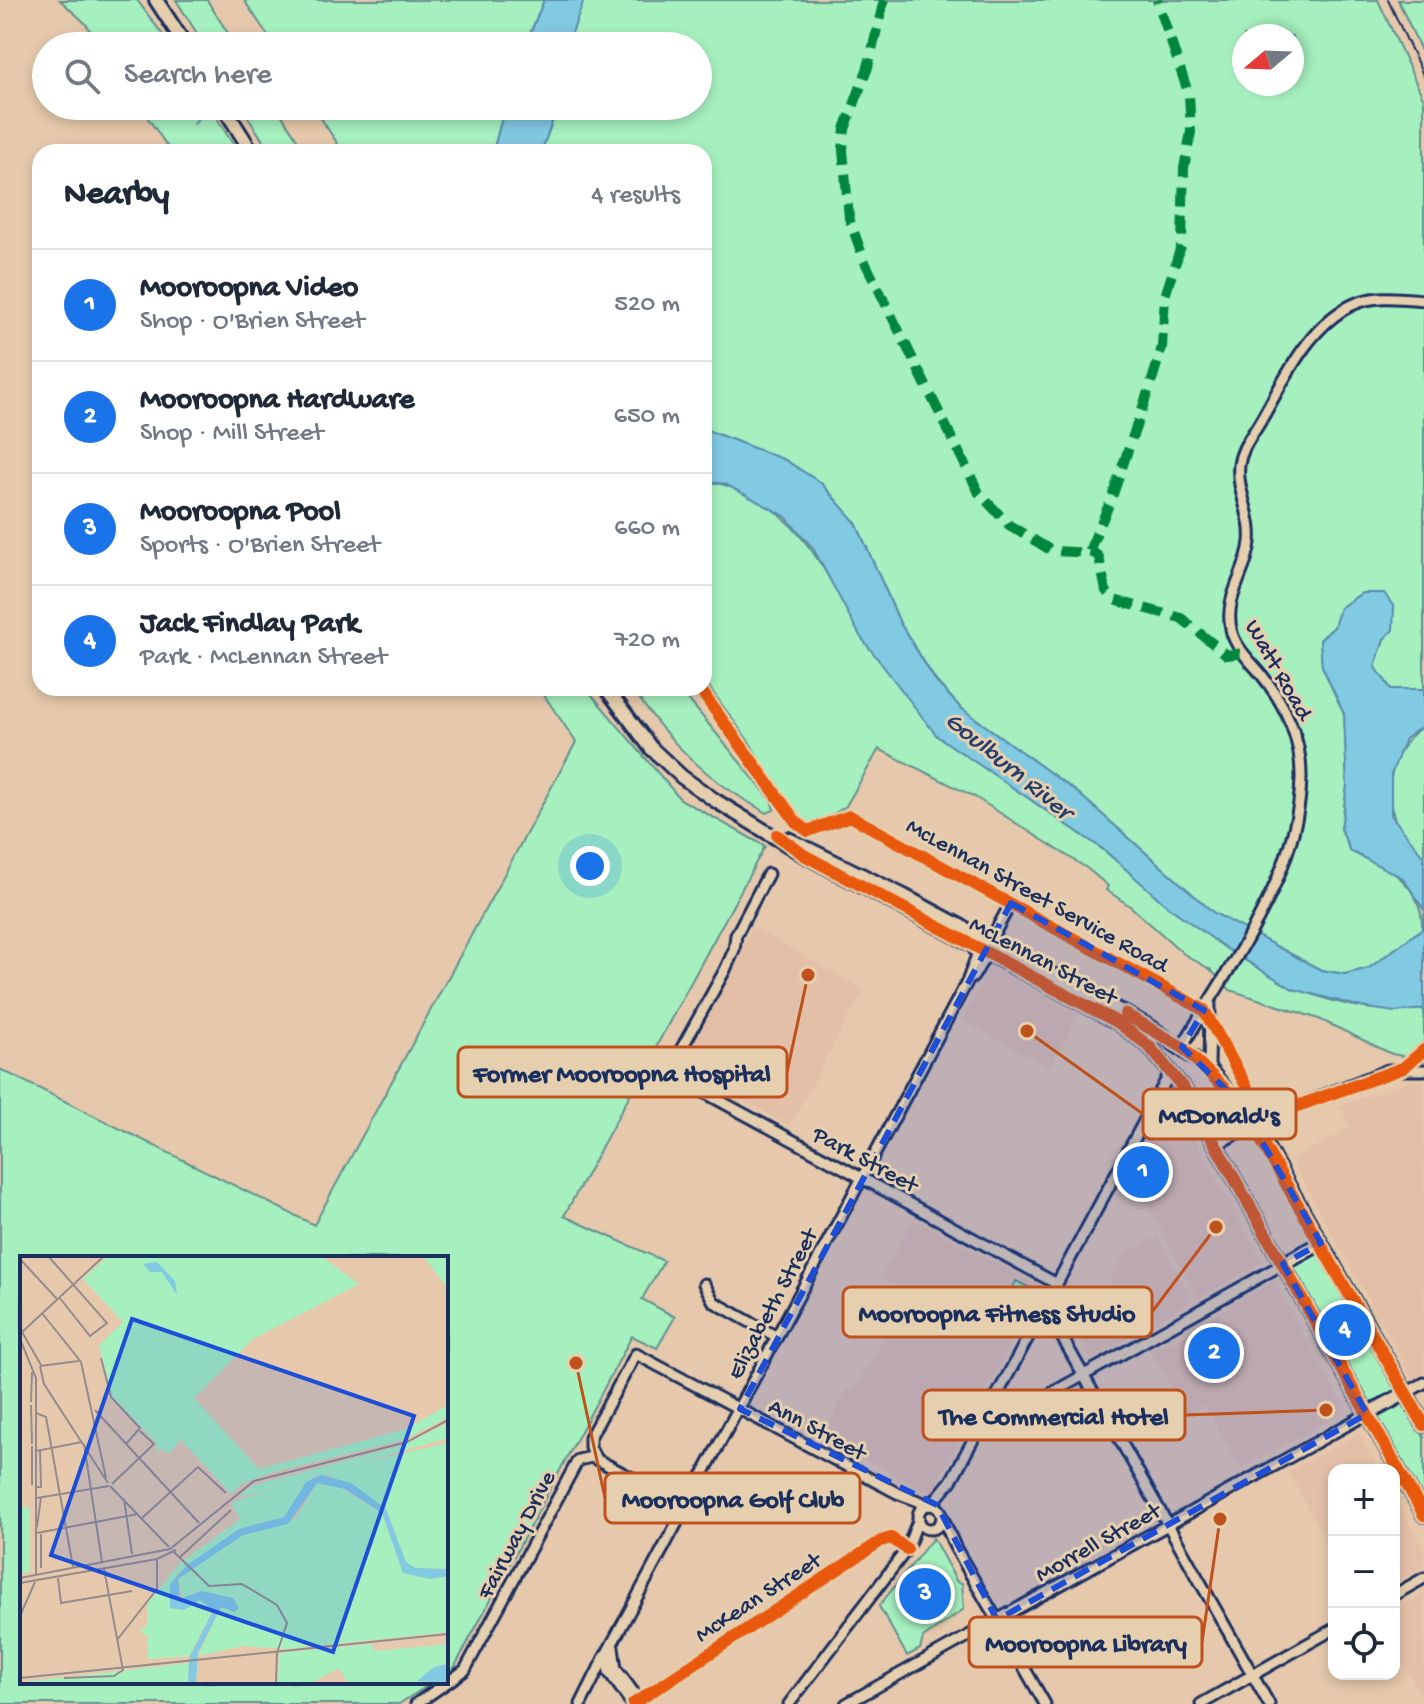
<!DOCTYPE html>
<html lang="en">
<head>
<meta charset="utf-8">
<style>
  :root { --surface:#fff; --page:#f2f2f3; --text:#1f2937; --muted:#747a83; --line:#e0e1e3; --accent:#1a73e8 }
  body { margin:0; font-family:"Gochi Hand",sans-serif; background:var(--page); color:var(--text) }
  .controls { position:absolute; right:24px; bottom:24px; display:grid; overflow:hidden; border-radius:16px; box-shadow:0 4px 12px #0003 }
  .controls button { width:72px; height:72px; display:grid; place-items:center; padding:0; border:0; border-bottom:2px solid var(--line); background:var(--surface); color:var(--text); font:40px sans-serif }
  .compass { position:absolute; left:1232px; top:24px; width:72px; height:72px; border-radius:50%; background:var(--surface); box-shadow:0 4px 12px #0003; rotate:251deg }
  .you { position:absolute; left:590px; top:866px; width:28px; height:28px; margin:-20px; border:6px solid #fff; border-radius:50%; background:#1a73e8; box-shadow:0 0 0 12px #1a73e833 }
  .badge { display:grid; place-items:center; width:52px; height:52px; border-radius:50%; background:var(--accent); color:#fff; font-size:26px; font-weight:700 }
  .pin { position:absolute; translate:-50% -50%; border:4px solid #fff; box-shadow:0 2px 8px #0006 }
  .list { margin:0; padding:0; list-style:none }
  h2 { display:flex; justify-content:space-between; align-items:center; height:104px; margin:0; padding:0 32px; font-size:34px }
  h2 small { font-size:26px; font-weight:400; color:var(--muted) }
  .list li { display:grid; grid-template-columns:52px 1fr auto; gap:24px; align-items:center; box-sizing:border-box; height:112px; padding:0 32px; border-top:2px solid var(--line) }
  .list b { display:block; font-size:30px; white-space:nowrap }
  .list p { margin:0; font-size:26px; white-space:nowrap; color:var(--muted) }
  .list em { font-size:26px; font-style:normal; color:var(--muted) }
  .icon { flex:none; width:44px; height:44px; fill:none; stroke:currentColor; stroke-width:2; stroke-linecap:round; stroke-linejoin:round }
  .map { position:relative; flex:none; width:1424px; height:1704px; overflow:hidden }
  .search { position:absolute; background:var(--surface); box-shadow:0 4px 12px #0003; left:32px; top:32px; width:680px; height:88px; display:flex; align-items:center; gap:20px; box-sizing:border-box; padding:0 28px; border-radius:44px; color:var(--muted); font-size:30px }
  .panel { position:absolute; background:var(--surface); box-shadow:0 4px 12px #0003; left:32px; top:144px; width:680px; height:552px; border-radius:24px }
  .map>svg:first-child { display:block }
  .built { fill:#e4bfa8 }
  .green { fill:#a6f0bf; stroke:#60908e; stroke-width:2; fill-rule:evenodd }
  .water { fill:#82c9e2; stroke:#598bad; stroke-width:2 }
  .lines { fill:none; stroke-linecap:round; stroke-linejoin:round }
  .stream { stroke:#598bad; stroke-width:2 }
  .minor-casing { stroke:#1b2f5e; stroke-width:15 }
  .highway-casing { stroke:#1b2f5e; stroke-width:18 }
  .minor { stroke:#e5cfae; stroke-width:9 }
  .highway { stroke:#e5cfae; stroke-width:12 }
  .rail { stroke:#1b2f5e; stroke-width:2 }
  .quiet { stroke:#00873e; stroke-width:10; stroke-dasharray:20 10; stroke-linecap:butt }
  .cycleway-casing { stroke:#e5cfae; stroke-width:17 }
  .cycleway { stroke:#e8590c; stroke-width:12 }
  .marked { fill:#1d4ed8; fill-opacity:0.2; stroke:#1d4ed8; stroke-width:6; stroke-dasharray:16 10; stroke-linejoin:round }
  .labels { text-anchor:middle; stroke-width:6; stroke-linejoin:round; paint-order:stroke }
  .street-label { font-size:24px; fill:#1b2f5e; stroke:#e5cfae }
  .water-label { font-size:26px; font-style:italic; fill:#253e6b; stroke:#e5cfae }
  .inset-road { fill:none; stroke:#958b8d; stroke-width:2 }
  .view { fill:#1d4ed8; fill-opacity:0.15; stroke:#1d4ed8; stroke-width:4 }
  .inset-edge { fill:none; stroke:#1b2f5e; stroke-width:4 }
  .leader { fill:none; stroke:#bf511c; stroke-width:3 }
  .callout-dot { fill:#bf511c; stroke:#e5cfae; stroke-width:3 }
  .callout { fill:#e5cfae; stroke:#bf511c; stroke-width:3 }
  .callout-label { font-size:26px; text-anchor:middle; font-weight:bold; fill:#1b2f5e }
</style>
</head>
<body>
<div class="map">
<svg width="1424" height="1704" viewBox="0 0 1424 1704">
  <rect width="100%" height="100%" fill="#e6c9ac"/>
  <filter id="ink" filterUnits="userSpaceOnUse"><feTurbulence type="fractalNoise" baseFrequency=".0125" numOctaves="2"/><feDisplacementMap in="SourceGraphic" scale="16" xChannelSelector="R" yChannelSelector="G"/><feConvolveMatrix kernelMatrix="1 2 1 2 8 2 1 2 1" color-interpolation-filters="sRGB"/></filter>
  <g filter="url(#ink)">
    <g class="built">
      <polygon points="752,927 864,989 790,1126 680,1067"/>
      <polygon points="990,966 1079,1014 1049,1068 962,1020"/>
      <polygon points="1413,1080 1424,1081 1424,1399 1291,1160 1350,1128 1339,1106"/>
      <polygon points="1171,1096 1263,1262 1198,1299 1131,1173"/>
      <polygon points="913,1219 1041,1287 931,1494 822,1437 847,1389 853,1392 884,1337 879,1333 903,1289 881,1278"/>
      <polygon points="1158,1236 1193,1301 1091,1360 1068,1318 1114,1288 1110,1279 1123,1255"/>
      <polygon points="1274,1281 1346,1411 1241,1470 1205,1405 1187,1415 1150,1350 1170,1339 1173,1343 1205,1325 1206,1319"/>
      <polygon points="1359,1433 1379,1470 1334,1470 1334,1555 1288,1472"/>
      <polygon points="1394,1496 1424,1550 1424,1566 1394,1583"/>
      <polygon points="1424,1594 1424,1695 1421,1696 1394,1649 1394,1611"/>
    </g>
    <g class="green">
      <polygon points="60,0 137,0 171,46 101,46 85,23"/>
      <polygon points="176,0 207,0 236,46 205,46"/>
      <polygon points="244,0 544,0 525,46 275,46"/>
      <path d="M584,0H1378L1424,100V689H1391L1375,666L1384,639L1362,593L1340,608L1334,627L1320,640L1322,666L1344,714L1347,786L1341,829L1350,851C1386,865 1424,884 1422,929L1369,968L1345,974L1321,970L1214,913L1078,793L961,708L936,681L900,623L856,523L821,483L785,460L704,429V152H541L558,106H698V46H567ZM1244,36H1292V84H1244Z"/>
      <polygon points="1398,0 1424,0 1424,57"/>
      <polygon points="140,106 209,106 238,152 171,152"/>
      <polygon points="241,106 276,106 305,152 270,152"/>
      <polygon points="313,106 505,106 493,152 343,152"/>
      <path d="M704,481C764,488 803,531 831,581C875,629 918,677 962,725C982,747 1001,773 1023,793C1049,816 1081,831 1107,853C1198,928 1296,1023 1424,1009V1060L1392,1054L1319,1019L1230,990L1211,970L1184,954L1130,906L1106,890L1108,886L1088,869L975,797L879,749L846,806L811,828L785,803L750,743L704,680Z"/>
      <polygon points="539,688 586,688 680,799 765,846 564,1216 664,1261 642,1299 675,1317 657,1348 632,1336 454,1668 446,1674 446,1258 22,1258 22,1682 433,1682 399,1704 0,1704 0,1069 314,1225 576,742"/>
      <path d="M632,688H679L771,800L774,810L767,813C709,782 668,742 632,688Z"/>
      <path d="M1424,725V857C1378,824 1379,758 1424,725Z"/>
      <polygon points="1318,1254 1398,1393 1370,1406 1292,1267"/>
      <polygon points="1016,1281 1032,1289 1015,1323 999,1316"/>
      <polygon points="1404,1400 1424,1437 1424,1504 1374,1415"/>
      <polygon points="933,1538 957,1582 962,1583 964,1609 923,1638 920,1649 907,1656 879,1606"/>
    </g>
    <g class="water">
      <polygon points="544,0 584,0 567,46 525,46"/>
      <polygon points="505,106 558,106 541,152 493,152"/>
      <polygon points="704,429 785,460 821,483 856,523 900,623 936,682 961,708 1078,793 1214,913 1321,970 1345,974 1369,968 1422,929 1424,913 1424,1009 1395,1012 1361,1007 1293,989 1228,950 1166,905 1104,850 937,736 860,636 813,548 785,516 725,484 704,481"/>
      <polygon points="1362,593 1384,593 1394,607 1393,630 1384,639 1375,667 1391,689 1424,689 1424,725 1405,739 1391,775 1391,815 1424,857 1424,910 1403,878 1350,851 1341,829 1347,786 1344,714 1322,666 1320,640 1334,627 1340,608"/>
      <polygon points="942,1585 942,1613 927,1612 926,1607 901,1608 900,1592 926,1591 926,1587"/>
    </g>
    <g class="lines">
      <polyline class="stream" points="194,124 207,106"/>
      <defs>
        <g id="minor">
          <polyline points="850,816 1204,1010"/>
          <polyline points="768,874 736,935 734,950 725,970 678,1055 676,1077 1057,1284"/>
          <polyline points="990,941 1011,903"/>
          <polyline points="973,977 987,953"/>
          <path d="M1182,1047C1229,964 1298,879 1301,779C1302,739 1285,704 1261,674C1250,661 1234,646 1231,629C1224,596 1247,573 1250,542C1253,515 1236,491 1239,465C1241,448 1252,436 1260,422C1284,381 1307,327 1352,305C1374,294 1401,298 1424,300"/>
          <polyline points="1209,1069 1210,1005"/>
          <polyline points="1253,1123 1388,1070 1424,1070"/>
          <polyline points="704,1284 714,1302 777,1337"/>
          <polyline points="1045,1307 1269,1704"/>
          <polyline points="1406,1393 1424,1383"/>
          <polyline points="987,1414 1007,1418 1283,1264"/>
          <polyline points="596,1459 590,1447 590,1437 636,1354 897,1493 929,1505"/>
          <polyline points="931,1505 951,1481 1171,1071"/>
          <circle cx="930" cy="1517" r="12"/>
          <polyline points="942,1516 955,1547 1045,1704"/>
          <polyline points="1394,1595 1424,1578"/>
          <polyline points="613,1647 616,1669 639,1700"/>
          <polyline points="416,1704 465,1670 578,1460 592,1457 687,1507"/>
          <polyline points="581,1704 605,1656"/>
          <polyline points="632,1704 609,1672 606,1655 967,982 977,955 971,944"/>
          <polyline points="633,1704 881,1541 891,1538 907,1549"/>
          <polyline points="789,1704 907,1549 919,1518"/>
          <polyline points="846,1704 1367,1414"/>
          <polyline points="1201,1704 1334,1629"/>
        </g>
        <g id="highway">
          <polyline points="156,0 186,46"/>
          <polyline points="223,106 252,152"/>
          <polyline points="606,688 651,748 682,777 716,801 804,855 1117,1022 1149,1046 1184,1089 1424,1515"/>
          <polyline points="788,839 904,896 1152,1028 1209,1069 1253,1123 1424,1425"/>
          <polyline points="1216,1143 1253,1123"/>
          <polyline points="1283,1264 1321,1243"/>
          <polyline points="1367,1414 1406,1393"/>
        </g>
      </defs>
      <use href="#minor" class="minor-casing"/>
      <use href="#highway" class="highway-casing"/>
      <use href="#minor" class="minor"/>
      <use href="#highway" class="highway"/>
      <polyline class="rail" points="1388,0 1424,77"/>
      <g class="quiet">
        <polyline points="884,0 868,67 845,129 843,150 849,218 864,260 979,493 1009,525 1052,551 1094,553 1099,557 1106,591 1114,600 1181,618 1227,655 1244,653"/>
        <polyline points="1089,551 1111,500 1153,377 1162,347 1165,296 1182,243 1184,168 1191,132 1189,95 1157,0"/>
      </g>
      <defs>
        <g id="cycleway">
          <polyline points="699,688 796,822 808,831 850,816 1204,1010 1264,1118 1403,1068 1424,1050"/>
          <polyline points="777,835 804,855 1117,1022 1149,1046 1184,1089 1424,1515"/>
          <polyline points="1125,1014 1182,1047 1239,1102 1424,1425"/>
          <polyline points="633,1704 881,1541 891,1538 907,1549"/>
        </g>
      </defs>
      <use href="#cycleway" class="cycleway-casing"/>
      <use href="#cycleway" class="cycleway"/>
    </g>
  </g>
  <path class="marked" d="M1011,903L1204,1010L1182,1047L1239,1102L1321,1243L1283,1264L1367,1414L997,1620L937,1505L740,1409Z"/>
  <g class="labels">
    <g class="street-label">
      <text transform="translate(1280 669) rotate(60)" y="8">Watt Road</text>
      <text transform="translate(1038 894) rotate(29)" y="8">McLennan Street Service Road</text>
      <text transform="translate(1044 959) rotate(28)" y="8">McLennan Street</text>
      <text transform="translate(866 1158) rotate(28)" y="8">Park Street</text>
      <text transform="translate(771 1303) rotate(-62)" y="8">Elizabeth Street</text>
      <text transform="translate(818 1428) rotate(28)" y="8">Ann Street</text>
      <text transform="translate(515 1534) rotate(-62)" y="8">Fairway Drive</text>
      <text transform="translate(1097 1541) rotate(-29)" y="8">Morrell Street</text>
      <text transform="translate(757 1596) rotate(-33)" y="8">McKean Street</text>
    </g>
    <g class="water-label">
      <text transform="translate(1010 764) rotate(39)" y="9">Goulburn River</text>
    </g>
  </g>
  <g transform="translate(20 1256)">
    <rect width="428" height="428" fill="#e6c9ac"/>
    <path d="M87,1H302L339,28L233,83L174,142L239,213L386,173L428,149V161L383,184L253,216L223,227L211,238L161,184L148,198L143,192L138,197L137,188L92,140L79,89L103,66L63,23ZM404,1H428V33ZM428,167V182L218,242L231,230L383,189ZM428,187V313L395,312L386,306L366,252L308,219L294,220L264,261L219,273L157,318L150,352L158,354L180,344L193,354L169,400L128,403L127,380L120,375L127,369V348L160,307L220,263L211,247L293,218ZM297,227L320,231L362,257L383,317L410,323L428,320V376L267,393L223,390L178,400L201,351L210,353L209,341L177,335L163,344L158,323L222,279L274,264ZM0,251L10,252V316L0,317ZM352,388L354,395L428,388V427H328L319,412L291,427H258L259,397ZM169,407L168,427H6L11,425Z" fill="#a6f0bf"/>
    <path d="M137,6L155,25L157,39L142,16H130L123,8ZM301,219L331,227L366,253L386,306L395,312L428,313V320L410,323L383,317L362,257L325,233L297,227L268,268L223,279L158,323L160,343L181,335L213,342L219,352L214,356L201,351L178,397L176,427H168L169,402L193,355L180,344L164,354L150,352V328L167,309L219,273L264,261L286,226ZM428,408V427L397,425L414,411Z" fill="#82c9e2"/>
    <path class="inset-road" d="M29,1L87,67L70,80L39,41M0,3L37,43M22,57L61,106L86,222M2,76L21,109M0,78L83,1M0,83L16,122V318M81,102L91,141L120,172L106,188M20,110L24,128L88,227M20,110L59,105M11,146L12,116M11,149L12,188M75,154L179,267M16,157L26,161L53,311M64,188L82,306M12,190V229M16,195L62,186M92,228L134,188L120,175M90,230L149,291M17,231H21L20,194M17,242L89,230M104,243L112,298M122,262L178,211L206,237M17,271L21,241M17,277L118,258M21,278V312M154,296L189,330L222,328L257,349L267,367L257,397L256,427M159,302L211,254M0,322L150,293L234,225L387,186L428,164M38,322L41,347L112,335M0,327L137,303L156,294M0,360L15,326M97,384L137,333V304M0,422L428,378M44,422L94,420L103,414L84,313"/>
    <path class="view" d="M112,63L394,160L313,396L31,299Z"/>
    <rect width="428" height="428" class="inset-edge"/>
  </g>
  <path class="leader" d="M808 975L787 1072M1027 1031L1143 1114M1216 1227L1152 1312M1326 1410L1185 1415M576 1363L605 1498M1220 1519L1202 1642"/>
  <g class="callout-dot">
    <circle cx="808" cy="975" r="8"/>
    <circle cx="1027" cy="1031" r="8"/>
    <circle cx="1216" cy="1227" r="8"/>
    <circle cx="1326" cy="1410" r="8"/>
    <circle cx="576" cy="1363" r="8"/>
    <circle cx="1220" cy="1519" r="8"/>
  </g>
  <g class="callout">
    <rect x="458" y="1047" width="329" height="50" rx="8"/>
    <rect x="1143" y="1089" width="153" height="50" rx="8"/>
    <rect x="843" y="1287" width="309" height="50" rx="8"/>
    <rect x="923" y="1390" width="262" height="50" rx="8"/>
    <rect x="605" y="1473" width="255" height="50" rx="8"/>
    <rect x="969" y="1617" width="233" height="50" rx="8"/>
  </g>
  <g class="callout-label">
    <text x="622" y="1081">Former Mooroopna Hospital</text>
    <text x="1219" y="1123">McDonald's</text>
    <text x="997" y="1321">Mooroopna Fitness Studio</text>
    <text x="1054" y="1424">The Commercial Hotel</text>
    <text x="733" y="1507">Mooroopna Golf Club</text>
    <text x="1086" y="1651">Mooroopna Library</text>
  </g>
</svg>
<div class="controls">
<button>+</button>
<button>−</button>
<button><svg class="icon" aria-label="locate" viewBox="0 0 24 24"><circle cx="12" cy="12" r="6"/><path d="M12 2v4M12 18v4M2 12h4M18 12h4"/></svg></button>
</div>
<svg class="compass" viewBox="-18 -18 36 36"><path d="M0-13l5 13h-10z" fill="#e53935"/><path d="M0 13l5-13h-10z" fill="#747a83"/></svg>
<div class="you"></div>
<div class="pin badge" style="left:1143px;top:1172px">1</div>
<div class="pin badge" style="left:1214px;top:1353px">2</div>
<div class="pin badge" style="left:925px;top:1594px">3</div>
<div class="pin badge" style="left:1345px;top:1330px">4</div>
<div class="search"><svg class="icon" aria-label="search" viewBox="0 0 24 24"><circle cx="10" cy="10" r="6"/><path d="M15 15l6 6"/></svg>Search here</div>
<section class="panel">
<h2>Nearby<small>4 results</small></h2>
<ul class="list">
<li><span class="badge">1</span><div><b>Mooroopna Video</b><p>Shop · O'Brien Street</p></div><em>520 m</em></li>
<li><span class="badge">2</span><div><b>Mooroopna Hardware</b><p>Shop · Mill Street</p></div><em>650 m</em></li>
<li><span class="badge">3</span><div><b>Mooroopna Pool</b><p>Sports · O'Brien Street</p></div><em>660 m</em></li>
<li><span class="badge">4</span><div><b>Jack Findlay Park</b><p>Park · McLennan Street</p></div><em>720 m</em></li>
</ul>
</section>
</div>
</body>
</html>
